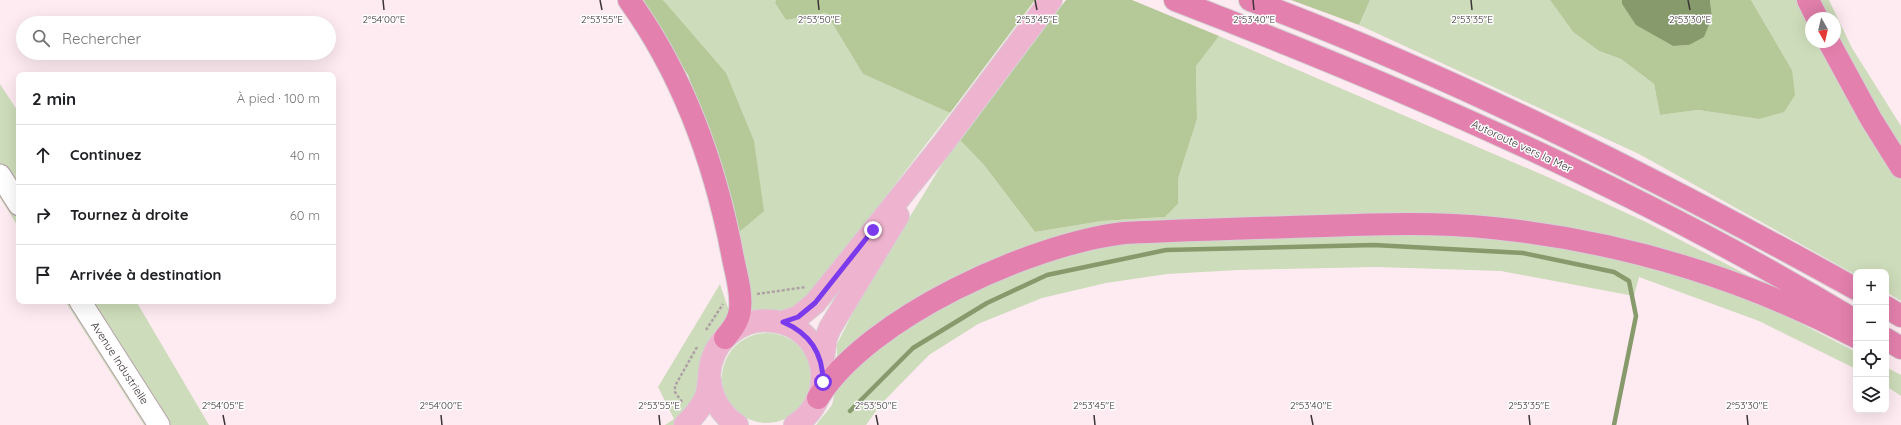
<!DOCTYPE html>
<html lang="fr">
<head>
<meta charset="utf-8">
<style>
  :root { --surface:#fff; --page:#f6f6f6; --text:#202124; --muted:#757577; --line:#e0e0e0 }
  body { margin:0; font-family:Quicksand,sans-serif; background:var(--page); color:var(--text) }
  .controls { position:absolute; right:12px; bottom:12px; display:grid; overflow:hidden; border-radius:8px; box-shadow:0 4px 16px #0002 }
  .controls button { width:36px; height:36px; display:grid; place-items:center; padding:0; border:0; border-bottom:1px solid var(--line); background:var(--surface); color:var(--text); font:20px sans-serif }
  .compass { position:absolute; left:1805px; top:12px; width:36px; height:36px; border-radius:50%; background:var(--surface); box-shadow:0 4px 16px #0002; rotate:172deg }
  .stop { position:absolute; width:12px; height:12px; margin:-9px; border:3px solid #7c3aed; border-radius:50%; background:#fff }
  .stop.end { background:#7c3aed; border-color:#fff; box-shadow:0 1px 4px #0008 }
  .list { margin:0; padding:0; list-style:none }
  h2 { display:flex; justify-content:space-between; align-items:center; height:52px; margin:0; padding:0 16px; font-size:17px }
  h2 small { font-size:13px; font-weight:400; color:var(--muted) }
  .list li { display:grid; grid-template-columns:26px 1fr auto; gap:12px; align-items:center; box-sizing:border-box; height:60px; padding:0 16px; border-top:1px solid var(--line) }
  .list b { display:block; font-size:15px; white-space:nowrap }
  .list em { font-size:13px; font-style:normal; color:var(--muted) }
  .icon { flex:none; width:22px; height:22px; fill:none; stroke:currentColor; stroke-width:2; stroke-linecap:round; stroke-linejoin:round }
  .map { position:relative; flex:none; width:1901px; height:425px; overflow:hidden }
  .search { position:absolute; background:var(--surface); box-shadow:0 4px 16px #0002; left:16px; top:16px; width:320px; height:44px; display:flex; align-items:center; gap:10px; box-sizing:border-box; padding:0 14px; border-radius:22px; color:var(--muted); font-size:15px }
  .panel { position:absolute; background:var(--surface); box-shadow:0 4px 16px #0002; left:16px; top:72px; width:320px; height:232px; border-radius:8px }
  .map>svg:first-child { display:block }
  .green { fill:#cddcba; fill-rule:evenodd }
  .forest { fill:#b4c997 }
  .water { fill:#869a6b }
  .lines { fill:none; stroke-linecap:round; stroke-linejoin:round }
  .stream { stroke:#869a6b; stroke-width:4.5 }
  .tertiary-casing { stroke:#b7a0a9; stroke-width:23 }
  .primary-casing { stroke:#d4d2d3; stroke-width:24 }
  .motorway-casing { stroke:#d4d2d3; stroke-width:24 }
  .path { stroke:#afa0a6; stroke-width:2.5; stroke-dasharray:3 2; stroke-linecap:butt }
  .tertiary { stroke:#fff; stroke-width:21 }
  .primary { stroke:#eeb3ce; stroke-width:22 }
  .motorway { stroke:#e380ad; stroke-width:22 }
  .route { stroke:#7c3aed; stroke-width:5 }
  .ticks { fill:none; stroke:#3c3336; stroke-width:1.5 }
  .labels { text-anchor:middle; stroke-width:3; stroke-linejoin:round; paint-order:stroke }
  .street-label { font-size:11px; fill:#3c3336; stroke:#fefefe }
  .ticks-label { font-size:10px; text-anchor:middle; fill:#3c3336; stroke:#fefefe; stroke-width:3; stroke-linejoin:round; paint-order:stroke }
</style>
</head>
<body>
<div class="map">
<svg width="1901" height="425" viewBox="0 0 1901 425">
  <rect width="100%" height="100%" fill="#feebf2"/>
  <g class="green">
    <polygon points="663,0 776,0 775,3 786,20 826,13 863,74 950,113 810,295 796,309 779,312 750,312 677,17"/>
    <path d="M1370,0H1550L1573,32L1599,51L1621,59L1654,84L1660,115L1698,110L1759,119L1792,70L1751,0H1829L1852,48L1901,126V301L1886,292V272H1856V275L1639,154L1359,25ZM1811,18H1835V42H1811Z"/>
    <polygon points="1219,36 1550,178 1646,222 1774,289 1775,310 1856,352 1856,369 1759,321 1639,277 1634,296 1501,271 1377,267 1238,270 1167,274 1106,283 1042,298 978,324 929,355 881,404 866,425 816,425 832,405 837,383 837,344 862,295 958,138 984,165 1035,232 1102,221 1165,217 1178,204 1178,179 1197,119 1196,65"/>
    <polygon points="0,84 19,113 19,228 0,198"/>
    <polygon points="720,284 730,314 692,410 701,425 665,425 674,419 658,387"/>
    <polygon points="65,301 136,301 209,425 144,425"/>
    <circle cx="767" cy="378" r="45"/>
    <polygon points="1886,367 1901,375 1901,396 1886,386"/>
  </g>
  <g class="forest">
    <polygon points="638,0 663,0 726,73 754,141 764,211 738,233 727,186 688,75"/>
    <polygon points="776,0 1035,0 950,113 863,74 826,13 786,20 775,3"/>
    <polygon points="1066,0 1132,0 1219,36 1196,66 1197,119 1178,179 1178,204 1165,217 1102,221 1035,232 984,165 958,138"/>
    <polygon points="1291,0 1370,0 1359,25"/>
    <polygon points="1550,0 1622,0 1622,4 1637,25 1673,46 1689,45 1712,17 1710,0 1751,0 1792,70 1795,95 1784,112 1759,119 1698,110 1660,115 1654,84 1621,59 1599,51 1573,32"/>
  </g>
  <polygon class="water" points="1622,0 1710,0 1712,17 1704,37 1689,45 1673,46 1636,25 1622,4"/>
  <g class="lines">
    <polyline class="stream" points="850,411 913,348 987,303 1047,275 1166,250 1374,245 1523,253 1614,272 1629,281 1636,316 1614,425"/>
    <defs>
      <g id="tertiary">
        <polyline points="0,175 19,205"/>
        <polyline points="80,301 159,425"/>
      </g>
      <g id="primary">
        <polyline points="783,322 798,317 815,303 943,144 1051,0"/>
        <polyline points="822,365 826,338 830,328 898,216"/>
        <path d="M710,380C712,400 721,414 737,425"/>
        <path d="M685,425C693,417 700,409 705,399C710,387 708,375 711,363C718,336 745,317 773,321C826,327 840,397 795,425"/>
      </g>
      <g id="motorway">
        <path d="M629,0C683,75 716,167 733,258C736,274 742,292 740,309C739,321 732,329 725,338"/>
        <path d="M1175,0C1409,90 1641,191 1856,321"/>
        <path d="M1250,0C1460,79 1661,181 1856,289"/>
        <polyline points="1808,0 1817,18"/>
        <polyline points="1829,42 1871,119 1901,167"/>
        <polyline points="1886,307 1901,316"/>
        <polyline points="1886,339 1901,348"/>
        <path d="M818,398C868,317 1031,244 1124,233C1191,230 1257,228 1324,226C1380,224 1437,222 1493,228C1620,241 1743,278 1856,337"/>
      </g>
    </defs>
    <use href="#tertiary" class="tertiary-casing"/>
    <use href="#primary" class="primary-casing"/>
    <use href="#motorway" class="motorway-casing"/>
    <g class="path">
      <polyline points="757,294 806,287"/>
      <polyline points="706,330 723,304"/>
      <polyline points="682,402 675,392 675,386 697,347"/>
    </g>
    <use href="#tertiary" class="tertiary"/>
    <use href="#primary" class="primary"/>
    <use href="#motorway" class="motorway"/>
  </g>
  <g class="lines">
    <path class="route" d="M823,382C823,353 809,333 783,322L798,317L815,303L873,230"/>
  </g>
  <path class="ticks" d="M383,0L384,10M600,0L602,10M818,0L819,10M1035,0L1037,10M1253,0L1254,10M1471,0L1472,10M1688,0L1690,10M223,415L225,425M441,415L442,425M659,415L660,425M876,415L878,425M1094,415L1095,425M1311,415L1313,425M1529,415L1530,425M1747,415L1748,425"/>
  <g class="labels">
    <g class="street-label">
      <text transform="translate(1522 146) rotate(25)" y="4">Autoroute vers la Mer</text>
      <text transform="translate(120 363) rotate(57)" y="4">Avenue Industrielle</text>
    </g>
  </g>
  <g class="ticks-label">
    <text x="384" y="23">2°54'00"E</text>
    <text x="602" y="23">2°53'55"E</text>
    <text x="819" y="23">2°53'50"E</text>
    <text x="1037" y="23">2°53'45"E</text>
    <text x="1254" y="23">2°53'40"E</text>
    <text x="1472" y="23">2°53'35"E</text>
    <text x="1690" y="23">2°53'30"E</text>
    <text x="223" y="409">2°54'05"E</text>
    <text x="441" y="409">2°54'00"E</text>
    <text x="659" y="409">2°53'55"E</text>
    <text x="876" y="409">2°53'50"E</text>
    <text x="1094" y="409">2°53'45"E</text>
    <text x="1311" y="409">2°53'40"E</text>
    <text x="1529" y="409">2°53'35"E</text>
    <text x="1747" y="409">2°53'30"E</text>
  </g>
</svg>
<div class="controls">
<button>+</button>
<button>−</button>
<button><svg class="icon" aria-label="locate" viewBox="0 0 24 24"><circle cx="12" cy="12" r="6"/><path d="M12 2v4M12 18v4M2 12h4M18 12h4"/></svg></button>
<button><svg class="icon" aria-label="layers" viewBox="0 0 24 24"><path d="M12 4l9 5-9 5-9-5zM3 14l9 5 9-5"/></svg></button>
</div>
<svg class="compass" viewBox="-18 -18 36 36"><path d="M0-13l5 13h-10z" fill="#e53935"/><path d="M0 13l5-13h-10z" fill="#757577"/></svg>
<div class="stop" style="left:823px;top:382px"></div>
<div class="stop end" style="left:873px;top:230px"></div>
<div class="search"><svg class="icon" aria-label="search" viewBox="0 0 24 24"><circle cx="10" cy="10" r="6"/><path d="M15 15l6 6"/></svg>Rechercher</div>
<section class="panel">
<h2>2 min<small>À pied · 100 m</small></h2>
<ul class="list">
<li><svg class="icon" aria-label="ahead" viewBox="0 0 24 24"><path d="M12 20V5M6 11l6-6 6 6"/></svg><div><b>Continuez</b></div><em>40 m</em></li>
<li><svg class="icon" aria-label="right" viewBox="0 0 24 24"><path d="M7 20v-9h11M14 6l5 5-5 5"/></svg><div><b>Tournez à droite</b></div><em>60 m</em></li>
<li><svg class="icon" aria-label="arrive" viewBox="0 0 24 24"><path d="M6 21V4h12l-3 4 3 4H6"/></svg><div><b>Arrivée à destination</b></div></li>
</ul>
</section>
</div>
</body>
</html>
